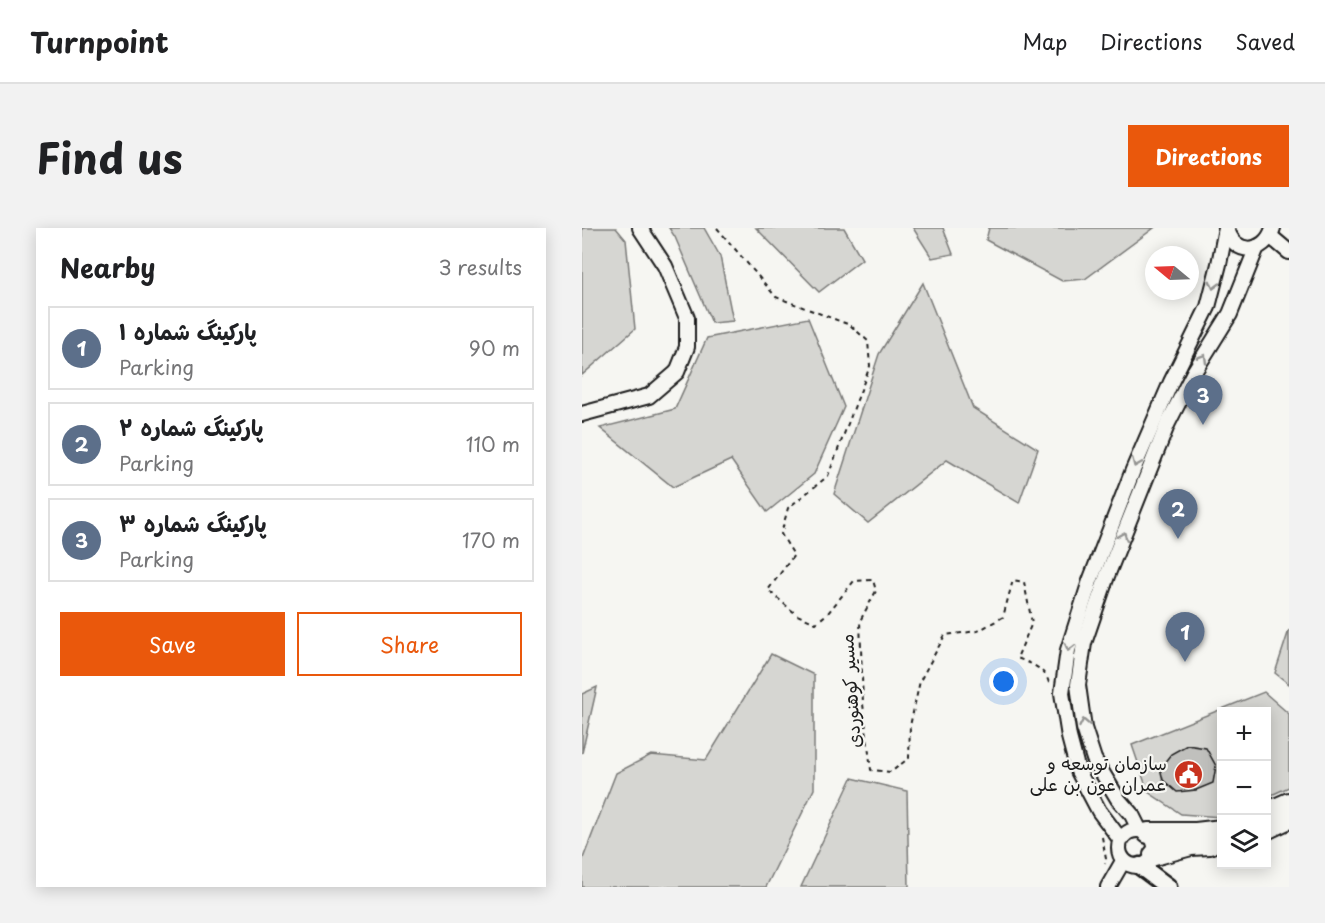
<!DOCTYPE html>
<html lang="en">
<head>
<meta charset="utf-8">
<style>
  :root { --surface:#fff; --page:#f2f2f2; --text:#202124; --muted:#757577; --line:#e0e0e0; --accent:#ea580c }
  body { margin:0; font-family:"Playpen Sans","Playpen Sans Arabic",sans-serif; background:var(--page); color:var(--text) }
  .controls { position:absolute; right:18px; bottom:18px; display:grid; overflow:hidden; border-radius:0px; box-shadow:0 3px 15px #0003 }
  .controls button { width:54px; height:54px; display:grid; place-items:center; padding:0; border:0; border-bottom:2px solid var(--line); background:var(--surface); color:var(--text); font:30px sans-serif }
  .compass { position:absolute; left:563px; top:18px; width:54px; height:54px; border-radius:50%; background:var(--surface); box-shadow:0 3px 15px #0003; rotate:289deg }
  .you { position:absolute; left:422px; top:454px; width:21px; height:21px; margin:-15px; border:4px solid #fff; border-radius:50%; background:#1a73e8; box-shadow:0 0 0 9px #1a73e833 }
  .badge { display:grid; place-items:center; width:39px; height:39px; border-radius:50%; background:var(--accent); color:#fff; font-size:20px; font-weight:700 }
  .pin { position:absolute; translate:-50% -50px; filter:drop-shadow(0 2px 3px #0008) }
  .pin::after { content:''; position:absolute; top:32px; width:21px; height:18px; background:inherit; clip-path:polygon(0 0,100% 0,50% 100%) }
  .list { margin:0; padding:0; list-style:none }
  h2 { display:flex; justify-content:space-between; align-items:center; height:78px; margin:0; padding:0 24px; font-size:26px }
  h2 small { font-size:20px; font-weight:400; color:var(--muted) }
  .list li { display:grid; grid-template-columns:39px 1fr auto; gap:18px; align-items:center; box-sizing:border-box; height:84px; margin:0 12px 12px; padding:0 12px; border:2px solid var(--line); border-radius:0px }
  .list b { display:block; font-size:22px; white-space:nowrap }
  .list p { margin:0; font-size:20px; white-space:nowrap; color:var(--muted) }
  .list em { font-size:20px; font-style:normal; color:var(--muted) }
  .actions { display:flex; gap:12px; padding:18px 24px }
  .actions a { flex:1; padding:14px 0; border:2px solid var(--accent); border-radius:0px; text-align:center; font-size:21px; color:var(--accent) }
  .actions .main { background:var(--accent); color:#fff }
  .icon { flex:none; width:33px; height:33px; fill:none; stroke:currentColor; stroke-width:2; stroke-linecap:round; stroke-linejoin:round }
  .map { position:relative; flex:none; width:707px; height:659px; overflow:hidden; border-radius:0px }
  header { display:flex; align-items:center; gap:36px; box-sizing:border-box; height:84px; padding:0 30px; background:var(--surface); border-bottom:2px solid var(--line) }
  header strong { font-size:28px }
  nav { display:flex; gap:33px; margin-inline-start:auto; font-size:21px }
  .intro { display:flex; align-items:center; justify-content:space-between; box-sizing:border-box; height:144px; padding:0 36px }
  h1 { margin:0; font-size:42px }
  .button { padding:15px 27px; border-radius:0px; background:var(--accent); color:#fff; font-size:21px; font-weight:700 }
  main { display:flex; gap:36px; padding:0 36px }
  aside { flex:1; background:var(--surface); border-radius:0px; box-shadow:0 3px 15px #0003 }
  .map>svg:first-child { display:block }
  .green { fill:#d6d6d2; stroke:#797977; stroke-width:1.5 }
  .building { fill:#c0c0bd; stroke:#1c1c1c; stroke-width:1.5 }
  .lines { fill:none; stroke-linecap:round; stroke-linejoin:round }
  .minor-casing { stroke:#1c1c1c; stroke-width:18 }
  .major-casing { stroke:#1c1c1c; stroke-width:21 }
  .highway-casing { stroke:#1c1c1c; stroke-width:24 }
  .path { stroke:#1c1c1c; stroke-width:2; stroke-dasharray:4.5 4.5; stroke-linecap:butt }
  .minor { stroke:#f6f6f2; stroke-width:14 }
  .major { stroke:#f6f6f2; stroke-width:16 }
  .highway { stroke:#f6f6f2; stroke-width:20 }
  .oneway { stroke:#949492 }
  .labels { text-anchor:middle; stroke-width:4.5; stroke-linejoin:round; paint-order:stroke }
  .street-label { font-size:18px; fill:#1c1c1c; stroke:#f6f6f2 }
  .poi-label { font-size:18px; fill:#1c1c1c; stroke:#f6f6f2; text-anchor:end }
</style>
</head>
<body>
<header>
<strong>Turnpoint</strong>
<nav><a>Map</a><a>Directions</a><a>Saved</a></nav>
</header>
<div class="intro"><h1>Find us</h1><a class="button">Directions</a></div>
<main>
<aside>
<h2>Nearby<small>3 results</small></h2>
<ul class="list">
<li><span class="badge" style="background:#5c6f8a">1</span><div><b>پارکینگ شماره ۱</b><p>Parking</p></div><em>90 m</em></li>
<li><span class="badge" style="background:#5c6f8a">2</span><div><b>پارکینگ شماره ۲</b><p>Parking</p></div><em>110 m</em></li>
<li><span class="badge" style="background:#5c6f8a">3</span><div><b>پارکینگ شماره ۳</b><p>Parking</p></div><em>170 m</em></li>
</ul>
<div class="actions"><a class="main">Save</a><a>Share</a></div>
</aside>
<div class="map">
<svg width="707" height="659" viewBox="0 0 707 659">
  <rect width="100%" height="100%" fill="#f6f6f2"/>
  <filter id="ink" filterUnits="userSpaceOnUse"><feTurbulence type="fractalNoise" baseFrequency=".0167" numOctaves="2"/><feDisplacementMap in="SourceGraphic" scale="12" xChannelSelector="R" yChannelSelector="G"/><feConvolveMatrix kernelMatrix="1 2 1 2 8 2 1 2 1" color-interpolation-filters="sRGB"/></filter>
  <g filter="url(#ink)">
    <g class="green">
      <polygon points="0,0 34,0 44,12 53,101 0,147"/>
      <polygon points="87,0 122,0 138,28 151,93 130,95 93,9"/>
      <polygon points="174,0 262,0 280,31 237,64"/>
      <polygon points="331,0 361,0 371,26 350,30"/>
      <polygon points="407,0 572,0 503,51 480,53 404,12"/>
      <polygon points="341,55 391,180 456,221 437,275 365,232 286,295 252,266 297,126"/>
      <polygon points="226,90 262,179 232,246 185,284 149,232 91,259 18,200 93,181 125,110"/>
      <polygon points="707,402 707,456 693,445"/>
      <polygon points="189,426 232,447 232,561 184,659 0,659 0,633 34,545 69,527 124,532"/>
      <polygon points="15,459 0,525 0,466"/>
      <polygon points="682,464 707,486 707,559 685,569 684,484 640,484 639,589 599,586 566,564 550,517"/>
      <polygon points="270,550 325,563 327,659 219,659"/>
    </g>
    <polygon class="building" points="605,517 624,520 634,538 631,555 614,562 595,564 581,552 578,540 589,526"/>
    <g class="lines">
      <defs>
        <g id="minor">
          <path d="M645,0C651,28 683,27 691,0"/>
          <polyline points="688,8 707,24"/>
          <polyline points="0,186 67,168 95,144 105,119 105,90 83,38 58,0"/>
          <polyline points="557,601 550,587 536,571 512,531 502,500 496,457 502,415 525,348 586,195 612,144 648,86 675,19"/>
          <circle cx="555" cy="620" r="18"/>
          <polyline points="538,611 517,583 496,543 487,509 480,465 486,422 508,353 551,242 589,154 626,79 637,36 644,0"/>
          <polyline points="526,659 541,633"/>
        </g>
        <polyline id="major" points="558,638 586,659"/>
        <g id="highway">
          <polyline points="684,585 707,575"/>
          <polyline points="684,601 707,590"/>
          <polyline points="566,605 614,605 640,602"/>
          <polyline points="572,627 609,617 628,616"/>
        </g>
      </defs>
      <use href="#minor" class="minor-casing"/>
      <use href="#major" class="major-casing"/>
      <use href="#highway" class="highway-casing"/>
      <g class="path">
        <path d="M135,0L194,69L268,97L286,113L288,138L246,248L206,280L199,306L212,327L186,362L215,387L234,395L246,385L272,353L291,352L294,363L278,393L281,476L289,542L309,544L327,530L328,498L338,453L363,407L396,403L421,389L431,352L442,354L450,395L435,430C448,435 463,440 467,455"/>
        <polyline points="520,609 524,631 523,636"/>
      </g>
      <use href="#minor" class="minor"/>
      <use href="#major" class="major"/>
      <use href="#highway" class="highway"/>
    </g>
    <defs><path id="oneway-chevron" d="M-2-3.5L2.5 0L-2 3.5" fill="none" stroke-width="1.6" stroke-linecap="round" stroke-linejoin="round" transform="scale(1.5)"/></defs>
    <g class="oneway">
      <use href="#oneway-chevron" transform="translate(632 57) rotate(105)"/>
      <use href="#oneway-chevron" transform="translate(621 130) rotate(-59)"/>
      <use href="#oneway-chevron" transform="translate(554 235) rotate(113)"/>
      <use href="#oneway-chevron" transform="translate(541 308) rotate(-68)"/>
      <use href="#oneway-chevron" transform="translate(487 419) rotate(104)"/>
      <use href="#oneway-chevron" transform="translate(502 495) rotate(-101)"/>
    </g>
  </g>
  <defs>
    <symbol id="civic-disc" viewBox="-11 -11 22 22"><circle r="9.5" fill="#c8321e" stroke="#f6f6f2"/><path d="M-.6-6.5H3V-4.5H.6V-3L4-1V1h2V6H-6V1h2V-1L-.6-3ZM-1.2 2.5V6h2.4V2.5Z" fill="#fff"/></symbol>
  </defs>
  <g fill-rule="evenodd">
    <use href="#civic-disc" x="590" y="530" width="33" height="33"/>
  </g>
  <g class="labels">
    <g class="street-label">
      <text transform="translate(269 463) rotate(-94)" y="6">مسیر کوهنوردی</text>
    </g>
    <g class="poi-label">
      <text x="585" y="542">سازمان توسعه و<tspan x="585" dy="21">عمران عون بن علی</tspan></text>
    </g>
  </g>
</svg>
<div class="controls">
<button>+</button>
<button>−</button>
<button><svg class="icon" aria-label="layers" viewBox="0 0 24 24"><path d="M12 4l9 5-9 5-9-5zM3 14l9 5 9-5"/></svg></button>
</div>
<svg class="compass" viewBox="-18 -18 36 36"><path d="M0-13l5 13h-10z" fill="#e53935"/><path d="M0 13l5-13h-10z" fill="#757577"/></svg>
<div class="you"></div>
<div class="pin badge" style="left:603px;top:434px;background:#5c6f8a">1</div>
<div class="pin badge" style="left:596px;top:311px;background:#5c6f8a">2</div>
<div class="pin badge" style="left:621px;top:197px;background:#5c6f8a">3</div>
</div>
</main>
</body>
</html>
